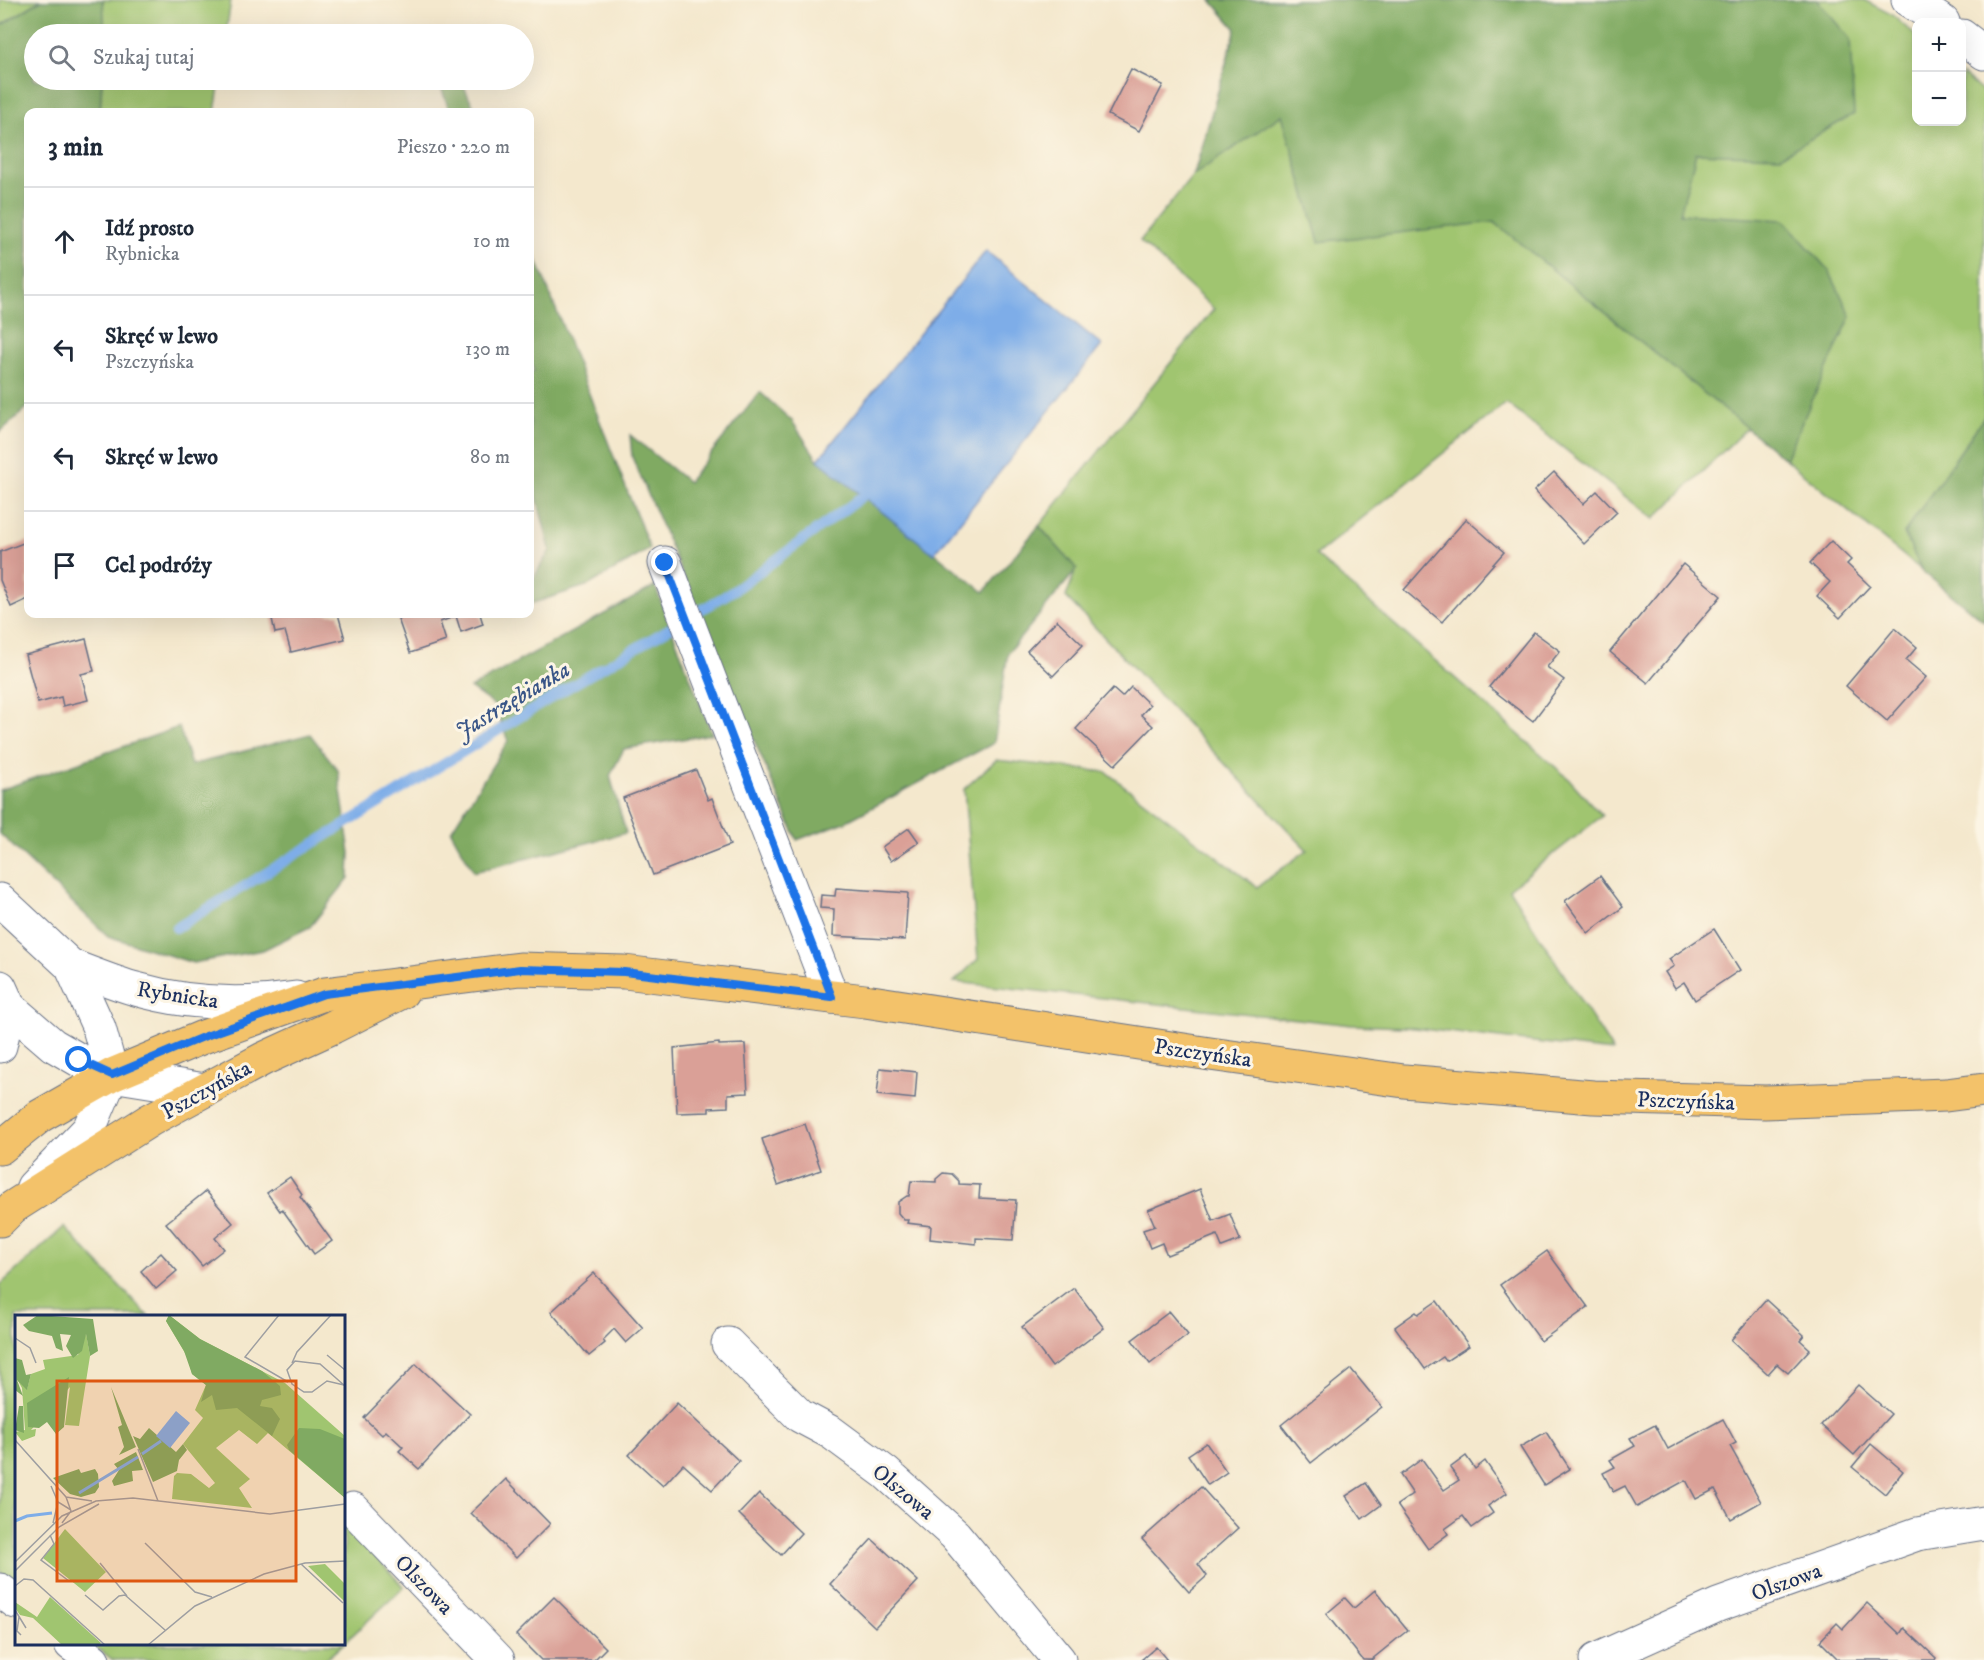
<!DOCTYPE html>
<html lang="pl">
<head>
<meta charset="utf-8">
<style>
  :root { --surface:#fff; --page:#f2f2f3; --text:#1f2937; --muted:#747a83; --line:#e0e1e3 }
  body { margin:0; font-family:"IM FELL DW Pica",serif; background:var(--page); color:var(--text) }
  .controls { position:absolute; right:18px; top:18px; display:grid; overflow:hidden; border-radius:12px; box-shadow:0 6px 24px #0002 }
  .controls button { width:54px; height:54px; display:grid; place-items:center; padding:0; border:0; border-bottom:2px solid var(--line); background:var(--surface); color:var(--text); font:30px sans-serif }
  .stop { position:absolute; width:18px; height:18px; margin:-14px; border:4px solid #1a73e8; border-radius:50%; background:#fff }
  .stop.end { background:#1a73e8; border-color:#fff; box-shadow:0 2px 6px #0008 }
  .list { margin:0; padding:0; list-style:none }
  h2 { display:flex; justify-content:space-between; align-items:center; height:78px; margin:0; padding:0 24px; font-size:26px }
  h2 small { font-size:20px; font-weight:400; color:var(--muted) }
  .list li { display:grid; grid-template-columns:39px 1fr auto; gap:18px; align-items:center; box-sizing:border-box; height:108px; padding:0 24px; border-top:2px solid var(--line) }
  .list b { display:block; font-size:22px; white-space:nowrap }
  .list p { margin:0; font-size:20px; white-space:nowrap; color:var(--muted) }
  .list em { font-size:20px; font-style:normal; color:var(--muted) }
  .icon { flex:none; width:33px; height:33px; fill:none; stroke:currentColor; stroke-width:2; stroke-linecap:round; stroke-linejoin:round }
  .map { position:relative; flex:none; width:1984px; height:1660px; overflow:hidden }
  .search { position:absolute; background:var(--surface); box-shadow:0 6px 24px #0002; left:24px; top:24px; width:510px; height:66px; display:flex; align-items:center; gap:15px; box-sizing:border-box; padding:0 21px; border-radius:33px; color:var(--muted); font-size:22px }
  .panel { position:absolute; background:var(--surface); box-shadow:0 6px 24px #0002; left:24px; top:108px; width:510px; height:510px; border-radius:12px }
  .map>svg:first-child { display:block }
  .green { fill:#a0c570; stroke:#5e7a67; stroke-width:1.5 }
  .forest { fill:#80aa62; stroke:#4e6c60; stroke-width:1.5 }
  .water { fill:#7eade8; stroke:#4c6ea3; stroke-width:1.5 }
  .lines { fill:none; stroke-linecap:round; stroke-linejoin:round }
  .stream { stroke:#7eade8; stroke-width:10 }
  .building { fill:#daa097 }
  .minor-casing { stroke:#677085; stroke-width:35 }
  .major-casing { stroke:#677085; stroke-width:35 }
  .minor { stroke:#fff; stroke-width:33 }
  .major { stroke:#f3c26a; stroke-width:33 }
  .route { stroke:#1a73e8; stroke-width:8 }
  .labels { text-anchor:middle; stroke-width:6; stroke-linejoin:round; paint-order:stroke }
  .street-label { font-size:22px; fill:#1b2f5e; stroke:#fcf5e5 }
  .water-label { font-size:24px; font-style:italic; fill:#395587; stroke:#fcf5e5 }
  .inset-river { fill:none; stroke:#7eade8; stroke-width:3 }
  .inset-road { fill:none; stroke:#9d9ea1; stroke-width:1.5 }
  .view { fill:#de5710; fill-opacity:0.15; stroke:#de5710; stroke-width:3 }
  .inset-edge { fill:none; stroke:#1b2f5e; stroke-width:3 }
</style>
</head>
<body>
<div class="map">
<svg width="1984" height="1660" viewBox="0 0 1984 1660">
  <rect width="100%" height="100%" fill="#fcf5e5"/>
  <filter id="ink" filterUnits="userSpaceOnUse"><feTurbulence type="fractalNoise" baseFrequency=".0167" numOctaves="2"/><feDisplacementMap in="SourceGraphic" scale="12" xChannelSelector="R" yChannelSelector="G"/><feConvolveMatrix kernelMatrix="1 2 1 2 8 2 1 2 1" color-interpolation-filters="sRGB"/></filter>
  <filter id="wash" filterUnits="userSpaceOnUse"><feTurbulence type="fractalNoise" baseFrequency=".008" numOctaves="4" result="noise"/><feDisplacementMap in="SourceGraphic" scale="24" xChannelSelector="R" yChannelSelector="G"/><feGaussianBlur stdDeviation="1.35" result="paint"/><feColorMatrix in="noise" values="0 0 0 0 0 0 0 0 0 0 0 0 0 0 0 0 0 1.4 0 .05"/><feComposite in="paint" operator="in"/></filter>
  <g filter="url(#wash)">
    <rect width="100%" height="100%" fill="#f4e8cd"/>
    <g class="green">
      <polygon points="0,0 41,0 0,26"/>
      <polygon points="102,0 231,0 226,34 104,34"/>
      <polygon points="1211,0 1864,0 1891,14 1916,36 1916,122 1962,122 1962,74 1984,93 1984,621 1747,428 1654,519 1506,403 1316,555 1569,779 1602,816 1509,889 1613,1051 1405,1027 1352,1025 954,982 978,959 964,789 996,760 1106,772 1257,887 1307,850 1066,597 1076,569 1039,526 1214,309 1140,241 1194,174 1236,29"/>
      <polygon points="102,80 220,80 215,112 100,112"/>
      <polygon points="64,1227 148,1316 16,1316 16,1585 0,1572 0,1285"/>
      <polygon points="344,1523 404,1587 344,1643"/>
      <polygon points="92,1644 343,1644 325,1660 113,1660"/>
    </g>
    <g class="forest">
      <polygon points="41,0 103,0 105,34 34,34 34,80 102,80 100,112 28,112 28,407 0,432 0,26"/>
      <polygon points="1211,0 1817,0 1850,39 1854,114 1781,156 1696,153 1680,214 1784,220 1829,271 1851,316 1785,459 1494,222 1319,242 1282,115 1194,175 1236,29"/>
      <polygon points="436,80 461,80 476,112 450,112 442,90"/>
      <polygon points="530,243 650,549 589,585 530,604 530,584 550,550 530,470 530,373 534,372 530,355"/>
      <polygon points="760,392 792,421 818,460 984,592 1039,526 1077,569 1008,653 994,743 845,822 797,840 632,457 630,435 688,482"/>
      <polygon points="1984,417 1984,621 1922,571 1904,533"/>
      <polygon points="655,586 712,734 624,749 610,776 626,833 474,872 451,831 508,741 494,705 470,688"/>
      <polygon points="179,727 191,765 310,734 338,770 350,853 349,878 310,927 263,950 193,963 108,936 0,834 0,790"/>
    </g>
    <polygon class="water" points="986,251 1102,345 934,554 818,460"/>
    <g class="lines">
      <polyline class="stream" points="176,928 566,689 733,591 863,496"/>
    </g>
    <g id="blocks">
      <g class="building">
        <polygon points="1131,69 1163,85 1139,131 1108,115"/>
        <polygon points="1554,472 1583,504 1597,491 1617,512 1584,544 1534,491"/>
        <polygon points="1466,519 1504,552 1442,622 1404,590"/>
        <polygon points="28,541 28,599 11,607 0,580 0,552"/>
        <polygon points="1831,541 1851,560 1847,564 1870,586 1840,618 1817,596 1830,582 1810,563"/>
        <polygon points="1683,564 1721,596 1648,683 1610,652"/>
        <polygon points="271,614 338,614 345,639 291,652 285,631 275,633"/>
        <polygon points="415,614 480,614 483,624 461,632 456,616 440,622 446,641 410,653 398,619"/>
        <polygon points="1057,620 1083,645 1053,676 1027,651"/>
        <polygon points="1895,628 1917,647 1906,660 1926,677 1887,721 1846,686"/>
        <polygon points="1534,632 1560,651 1547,667 1564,680 1533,721 1489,687"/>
        <polygon points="86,639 94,671 81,674 88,700 63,706 61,697 38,703 25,655"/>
        <polygon points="1131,687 1150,705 1141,715 1153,726 1115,765 1076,729 1113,689 1122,697"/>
        <polygon points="696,770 708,800 712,798 730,845 653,875 623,798"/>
        <polygon points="909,828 919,842 891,861 882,847"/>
        <polygon points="1600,876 1623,907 1588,933 1565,901"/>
        <polygon points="836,888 908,893 905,940 833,936 834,909 820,908 821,895 835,896"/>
        <polygon points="1714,929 1740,970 1695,1000 1684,982 1675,988 1665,972 1674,966 1669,959"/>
        <polygon points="719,1043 719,1045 745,1044 748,1093 728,1094 728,1107 709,1108 709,1112 677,1113 674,1048"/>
        <polygon points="880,1068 917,1072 915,1099 877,1095"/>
        <polygon points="805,1124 821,1170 778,1185 762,1139"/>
        <polygon points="943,1173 952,1174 959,1181 959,1184 980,1185 979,1198 1016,1200 1013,1240 976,1238 976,1244 930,1239 931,1226 907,1223 908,1220 904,1220 898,1213 898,1202 907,1196 909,1196 911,1181 936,1182 936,1179"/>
        <polygon points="290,1177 302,1195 300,1197 332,1241 314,1254 282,1209 280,1211 267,1193"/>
        <polygon points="1200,1189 1213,1221 1230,1214 1240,1240 1222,1247 1217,1235 1167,1255 1162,1243 1150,1248 1143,1230 1155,1226 1148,1210"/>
        <polygon points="206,1191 233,1223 215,1238 224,1249 202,1266 166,1223"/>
        <polygon points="1547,1251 1588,1307 1541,1341 1500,1285"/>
        <polygon points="161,1253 177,1271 156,1289 141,1271"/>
        <polygon points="594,1273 643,1328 626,1343 614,1329 603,1340 605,1343 589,1356 551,1312"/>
        <polygon points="1074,1288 1104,1328 1052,1367 1022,1327"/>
        <polygon points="1766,1300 1804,1335 1800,1340 1810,1349 1788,1373 1777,1364 1768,1374 1731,1340"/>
        <polygon points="1437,1301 1469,1346 1446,1361 1443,1357 1425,1369 1395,1327 1416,1312 1418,1314"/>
        <polygon points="1169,1312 1188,1335 1150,1364 1132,1340"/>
        <polygon points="416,1364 470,1414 419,1469 399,1451 403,1447 386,1431 382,1435 364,1418"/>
        <polygon points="1351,1369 1382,1407 1311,1463 1281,1425"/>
        <polygon points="1858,1385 1891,1414 1854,1455 1821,1425"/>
        <polygon points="677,1403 739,1461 712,1490 683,1464 663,1486 629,1455"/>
        <polygon points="1723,1419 1736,1443 1730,1446 1761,1502 1731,1519 1715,1489 1696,1499 1686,1480 1637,1507 1625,1486 1613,1492 1603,1473 1615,1467 1610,1460 1635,1446 1630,1438 1655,1425 1668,1449"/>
        <polygon points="1546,1432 1570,1469 1544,1485 1520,1447"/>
        <polygon points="1206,1443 1227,1472 1208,1485 1188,1455"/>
        <polygon points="1871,1444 1903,1471 1885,1494 1852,1467"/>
        <polygon points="1466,1456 1475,1469 1485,1461 1507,1493 1488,1506 1493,1513 1472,1528 1463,1516 1445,1529 1448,1534 1428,1549 1397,1505 1413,1494 1400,1475 1422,1459 1444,1490 1459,1480 1450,1468"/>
        <polygon points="506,1479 550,1524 516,1558 471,1513"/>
        <polygon points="1366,1483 1381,1505 1362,1519 1346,1496"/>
        <polygon points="1201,1487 1238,1528 1198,1564 1207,1576 1189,1592 1142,1539"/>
        <polygon points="759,1493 801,1533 781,1555 739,1514"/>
        <polygon points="872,1539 918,1581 875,1627 830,1584"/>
        <polygon points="1375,1590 1408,1630 1371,1660 1363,1660 1326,1614 1345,1598 1354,1608"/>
        <polygon points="554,1597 606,1648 594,1660 541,1660 516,1635"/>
        <polygon points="1867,1603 1900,1634 1904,1628 1936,1658 1935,1660 1839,1660 1820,1641 1837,1623 1843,1629"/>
        <polygon points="1156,1647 1167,1660 1141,1660"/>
      </g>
    </g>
  </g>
  <g filter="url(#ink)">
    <use href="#blocks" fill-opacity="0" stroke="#677085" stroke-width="1.5"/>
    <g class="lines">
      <defs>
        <g id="minor">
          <polyline points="1908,0 1943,22"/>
          <polyline points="1962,36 1984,53"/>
          <polyline points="665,563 832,997"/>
          <polyline points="0,900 71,966 99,1028 112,1075 89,1129 33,1187"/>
          <path d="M71,966C93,974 114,983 136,989C188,1004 243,1006 296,998"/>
          <polyline points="0,987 9,1007 53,1045 79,1060 112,1075 205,1090"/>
          <polyline points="0,1046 9,1007"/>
          <polyline points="728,1344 800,1416 832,1433 886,1473 955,1535 1059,1660"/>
          <polyline points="353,1509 498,1660"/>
          <polyline points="0,1590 16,1602"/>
          <polyline points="71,1644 93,1660"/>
          <polyline points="1596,1660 1718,1605 1917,1534 1984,1523"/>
        </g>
        <g id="major">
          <polyline points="0,1148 40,1116 112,1075 203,1037 324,994 520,969 624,972 865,1001 1210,1054 1404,1081 1593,1097 1765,1102 1946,1095 1984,1090"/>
          <polyline points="0,1220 13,1207 150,1120 205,1090 263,1059 333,1027 402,992"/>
        </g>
      </defs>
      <use href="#minor" class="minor-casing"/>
      <use href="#major" class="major-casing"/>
      <use href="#minor" class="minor"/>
      <use href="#major" class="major"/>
    </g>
  </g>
  <g class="lines" filter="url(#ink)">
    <polyline class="route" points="79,1060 112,1075 203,1037 324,994 520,969 624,972 832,997 665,563"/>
  </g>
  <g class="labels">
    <g class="street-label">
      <text transform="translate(178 994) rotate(9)" y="8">Rybnicka</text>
      <text transform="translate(1203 1052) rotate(8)" y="8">Pszczyńska</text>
      <text transform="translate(206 1089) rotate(-29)" y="8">Pszczyńska</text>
      <text transform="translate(1686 1100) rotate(2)" y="8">Pszczyńska</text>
      <text transform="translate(904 1491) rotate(40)" y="8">Olszowa</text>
      <text transform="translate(1786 1581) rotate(-20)" y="8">Olszowa</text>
      <text transform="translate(425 1584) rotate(46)" y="8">Olszowa</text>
    </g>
    <g class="water-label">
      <text transform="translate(512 700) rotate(-31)" y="8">Jastrzębianka</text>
    </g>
  </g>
  <g transform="translate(15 1315)">
    <rect width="330" height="330" fill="#f4e8cd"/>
    <path d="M154,0L185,24L270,68L330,121V183L253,118L242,129L224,115L201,133L235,164L224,173L237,193L157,184L159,161L162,158L176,159L194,173L200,168L168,129L188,103L180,95L191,70L177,59L173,43L151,6ZM71,18L75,41L64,111L50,110L55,72L16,115L21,114L20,121L7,126L0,117L10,115L7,73L2,64L12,74L16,59L30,54L28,45L63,40ZM50,214L91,257L70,277L28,243ZM310,249L330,269V287L293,251ZM35,282L86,328L83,330H47L18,303L5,300L0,293V287L22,302Z" fill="#a0c570"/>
    <path d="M23,0L78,4L83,36L75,41L71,19L67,36L58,43L51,31L56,20L45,19L48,36L41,33L37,21L14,16L8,10ZM154,0L185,24L247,56L265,71L266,80L247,85L245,91L257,93L265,104L257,121L222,93L201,95L197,80L186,87L191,70L177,59L169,36L151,6ZM0,43L7,45L11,60L16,59L12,75L2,65L8,81L0,75ZM54,62L49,112L41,119L32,107L24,113L13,112L12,88ZM96,72L121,132L104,140L109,132L103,112L107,110ZM4,91H8L9,118L0,115ZM134,113L161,137L168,129L172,135L164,145L162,156L138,167L118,121L125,124ZM284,113L305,114L330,124V183L274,135L272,130ZM121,137L128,155L117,156L118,166L99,171L97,166L104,155L99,149ZM64,154L66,158L80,154L83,159L84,172L80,178L66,182L55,179L38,163Z" fill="#80aa62"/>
    <path d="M161,96L175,108L155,133L141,121Z" fill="#7eade8"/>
    <path class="inset-river" d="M127,139L146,126M64,178L123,142M0,206L12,201L37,198"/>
    <path class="inset-road" d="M264,0L230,42L273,67M0,23L15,33L21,48M312,40L330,55M277,48L282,37L316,0M329,70L312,66L297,77H289L277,69L272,55L280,46L305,49L330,71M0,125L51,182L56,196L47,208M123,134L143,186M36,171L43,187L56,195M51,182L77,186M38,208L43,187M35,220L39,229L26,245L54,266M130,228L180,277L197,282M0,247L47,201L81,186L118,183L255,199L330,189M85,248L112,281M286,249L328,288M0,256L44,212L84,189M0,271L9,264L18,265L90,330M70,280L88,295L104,281L110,280L150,315M0,295L11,313M4,302L2,316L6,320M133,330L180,291L249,259L290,248L330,246"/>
    <path class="view" d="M42,66H281V266H42Z"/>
    <rect width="330" height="330" class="inset-edge"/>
  </g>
</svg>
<div class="controls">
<button>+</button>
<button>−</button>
</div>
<div class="stop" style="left:79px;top:1060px"></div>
<div class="stop end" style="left:665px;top:563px"></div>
<div class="search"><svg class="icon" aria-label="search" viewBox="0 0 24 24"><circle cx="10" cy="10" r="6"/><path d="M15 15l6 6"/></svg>Szukaj tutaj</div>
<section class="panel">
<h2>3 min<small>Pieszo · 220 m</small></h2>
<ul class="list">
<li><svg class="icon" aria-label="ahead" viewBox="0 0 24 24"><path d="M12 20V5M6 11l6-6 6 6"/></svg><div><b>Idź prosto</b><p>Rybnicka</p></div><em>10 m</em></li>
<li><svg class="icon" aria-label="left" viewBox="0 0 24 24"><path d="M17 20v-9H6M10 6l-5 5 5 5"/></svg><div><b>Skręć w lewo</b><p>Pszczyńska</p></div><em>130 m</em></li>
<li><svg class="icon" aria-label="left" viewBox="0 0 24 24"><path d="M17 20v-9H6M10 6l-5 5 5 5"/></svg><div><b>Skręć w lewo</b></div><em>80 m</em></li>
<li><svg class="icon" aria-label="arrive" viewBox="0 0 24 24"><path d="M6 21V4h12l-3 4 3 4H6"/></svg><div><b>Cel podróży</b></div></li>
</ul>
</section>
</div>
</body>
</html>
